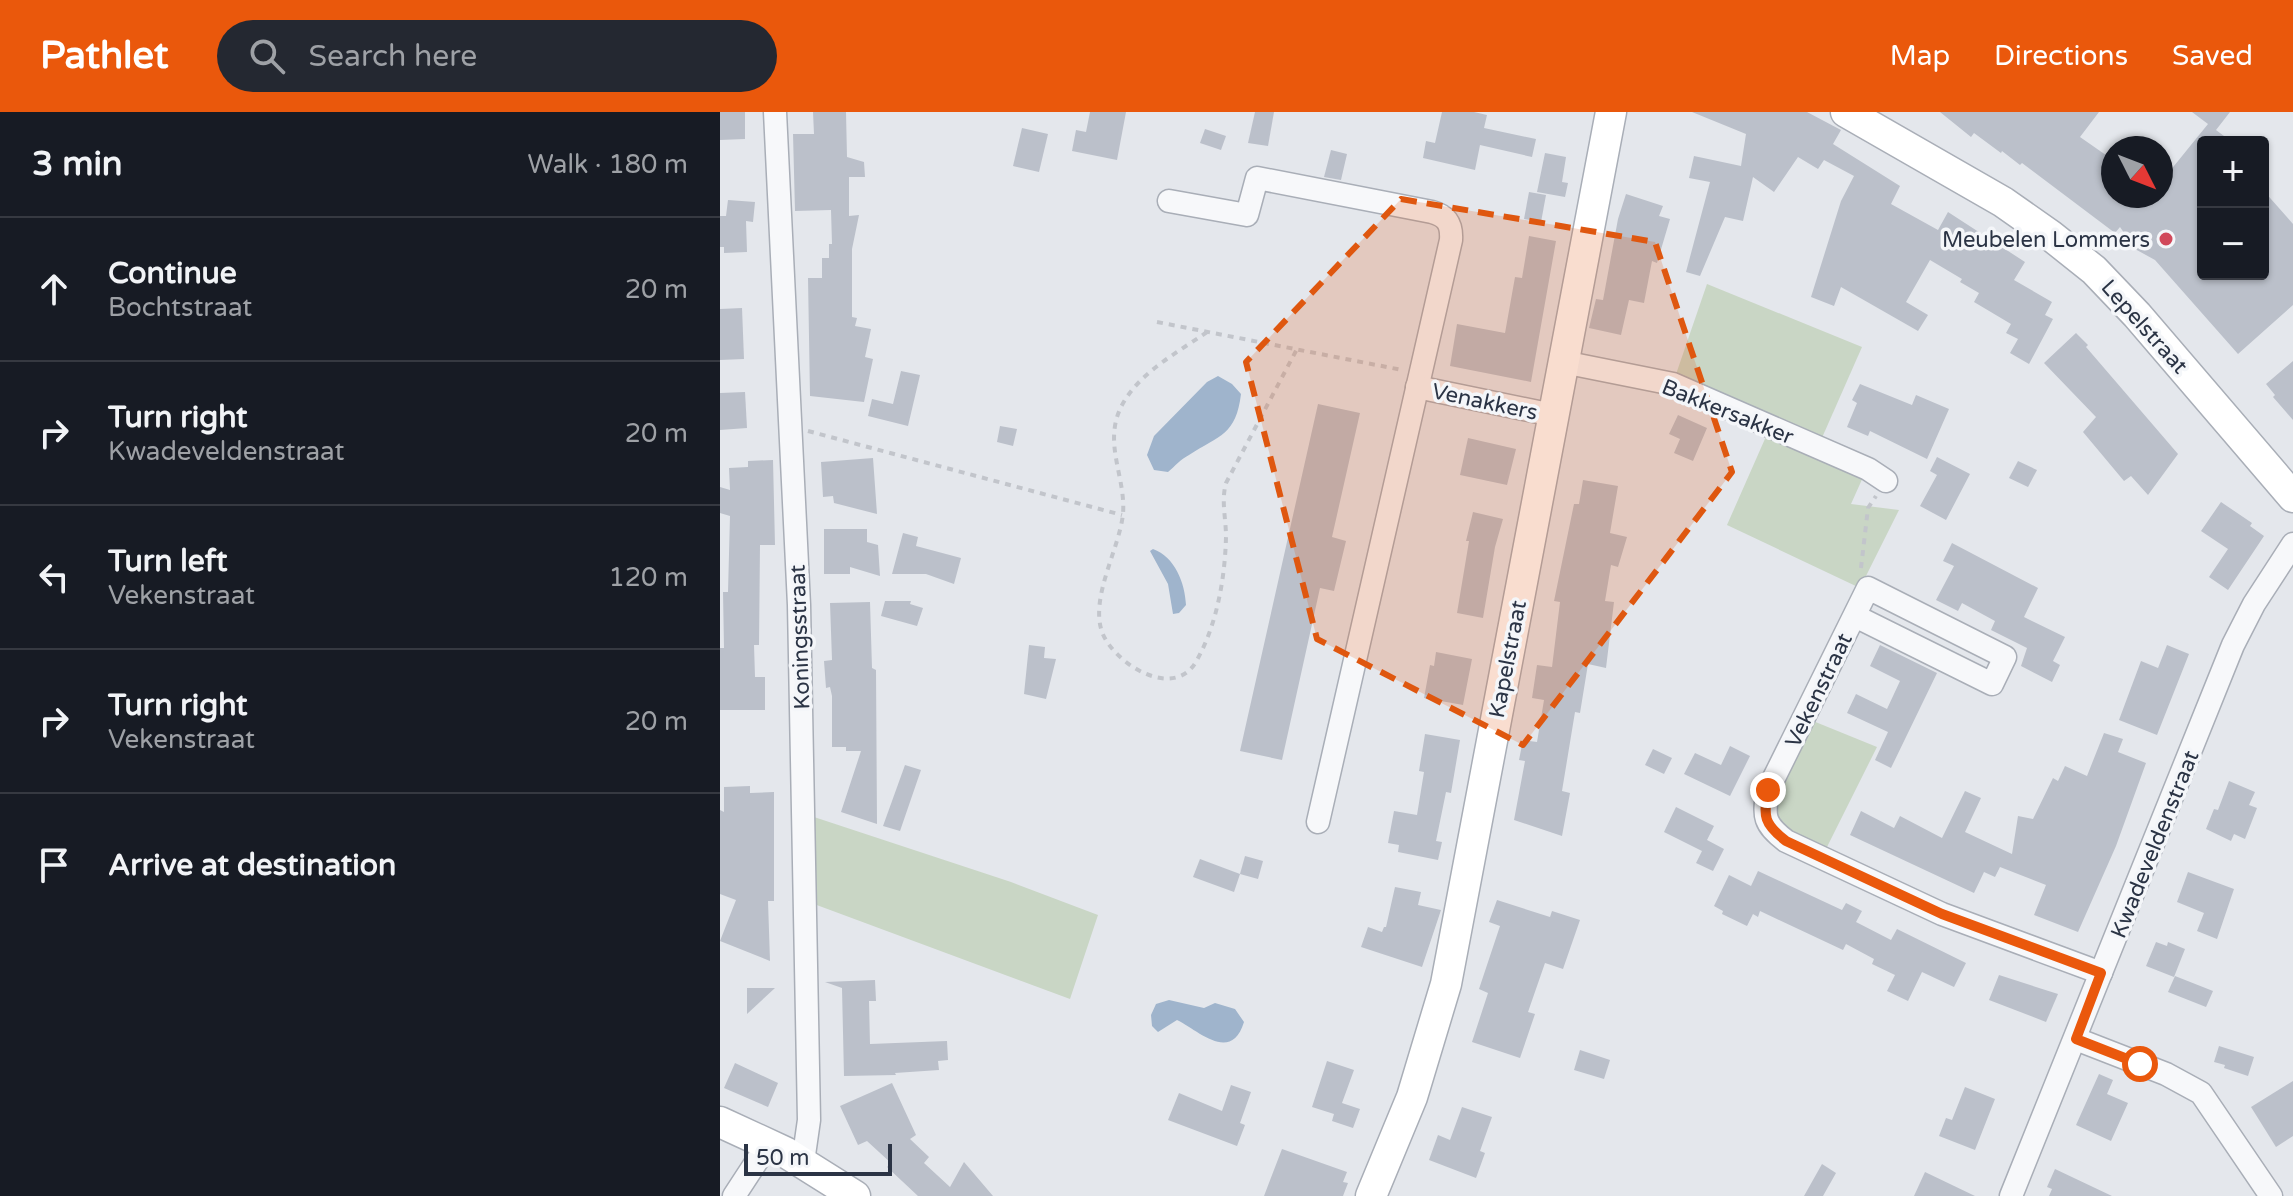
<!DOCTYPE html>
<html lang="en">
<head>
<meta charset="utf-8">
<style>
  :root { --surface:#171b24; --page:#242831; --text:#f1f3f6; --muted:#9ea1a6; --line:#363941; --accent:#ea580c }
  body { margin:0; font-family:"Varela Round",sans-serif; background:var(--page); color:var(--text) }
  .controls { position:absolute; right:24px; top:24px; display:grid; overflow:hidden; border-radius:8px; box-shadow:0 2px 6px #0004 }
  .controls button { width:72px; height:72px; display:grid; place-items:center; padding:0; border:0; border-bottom:2px solid var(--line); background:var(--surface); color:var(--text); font:40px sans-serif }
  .compass { position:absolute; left:1381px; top:24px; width:72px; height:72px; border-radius:50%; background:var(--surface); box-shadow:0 2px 6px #0004; rotate:132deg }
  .scale { position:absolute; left:24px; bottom:20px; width:148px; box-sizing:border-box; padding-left:8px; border:4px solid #2b3445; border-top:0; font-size:22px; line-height:28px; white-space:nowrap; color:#2b3445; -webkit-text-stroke:6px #f4f6f9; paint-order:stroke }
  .stop { position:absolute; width:24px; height:24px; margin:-18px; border:6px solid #ea580c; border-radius:50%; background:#fff }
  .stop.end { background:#ea580c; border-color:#fff; box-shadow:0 2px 8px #0008 }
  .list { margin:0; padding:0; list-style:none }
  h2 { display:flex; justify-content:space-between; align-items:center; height:104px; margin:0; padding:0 32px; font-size:34px }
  h2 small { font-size:26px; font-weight:400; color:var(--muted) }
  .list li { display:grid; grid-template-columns:52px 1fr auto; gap:24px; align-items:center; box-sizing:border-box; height:144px; padding:0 32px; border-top:2px solid var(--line) }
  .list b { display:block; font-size:30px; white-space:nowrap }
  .list p { margin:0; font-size:26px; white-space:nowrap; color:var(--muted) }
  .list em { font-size:26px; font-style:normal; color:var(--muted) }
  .icon { flex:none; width:44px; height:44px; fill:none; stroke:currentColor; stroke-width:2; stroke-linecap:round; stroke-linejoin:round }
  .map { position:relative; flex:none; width:1573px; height:1084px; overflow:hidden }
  header { display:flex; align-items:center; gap:48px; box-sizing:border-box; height:112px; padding:0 40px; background:var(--accent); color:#fff }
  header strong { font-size:38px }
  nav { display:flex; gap:44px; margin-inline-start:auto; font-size:28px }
  .search { width:560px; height:72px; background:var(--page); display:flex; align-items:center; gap:20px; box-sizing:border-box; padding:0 28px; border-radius:44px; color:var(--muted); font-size:30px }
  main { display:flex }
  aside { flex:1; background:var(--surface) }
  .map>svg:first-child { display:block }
  .green { fill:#c9d6c5 }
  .water { fill:#9fb4cc }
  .building { fill:#bbc0ca }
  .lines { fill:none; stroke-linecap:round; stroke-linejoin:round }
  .street-casing { stroke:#a9aeb7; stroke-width:25 }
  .secondary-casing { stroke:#a9aeb7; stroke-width:33 }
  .path { stroke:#c2c5cb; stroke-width:4; stroke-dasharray:6 6; stroke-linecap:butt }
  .street { stroke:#f7f8fa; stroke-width:22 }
  .secondary { stroke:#fff; stroke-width:30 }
  .route { stroke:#ea580c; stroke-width:10 }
  .marked { fill:#df570f; fill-opacity:0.2; stroke:#df570f; stroke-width:6; stroke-dasharray:16 10; stroke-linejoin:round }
  .poi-dot { fill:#d1495b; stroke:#f4f6f9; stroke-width:3 }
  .labels { text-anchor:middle; stroke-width:7; stroke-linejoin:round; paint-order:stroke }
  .poi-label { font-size:22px; fill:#2b3445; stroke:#f4f6f9; text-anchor:end }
  .street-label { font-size:22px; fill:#2b3445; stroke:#f4f6f9 }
</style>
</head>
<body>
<header>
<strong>Pathlet</strong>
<div class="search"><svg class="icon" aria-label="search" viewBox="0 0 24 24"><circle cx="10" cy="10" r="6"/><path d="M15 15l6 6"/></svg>Search here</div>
<nav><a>Map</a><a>Directions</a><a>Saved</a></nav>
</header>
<main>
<aside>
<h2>3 min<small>Walk · 180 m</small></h2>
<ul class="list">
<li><svg class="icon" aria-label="ahead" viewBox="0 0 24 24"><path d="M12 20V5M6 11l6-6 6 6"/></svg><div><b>Continue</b><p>Bochtstraat</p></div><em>20 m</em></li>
<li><svg class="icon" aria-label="right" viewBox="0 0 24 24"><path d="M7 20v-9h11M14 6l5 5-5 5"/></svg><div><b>Turn right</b><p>Kwadeveldenstraat</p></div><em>20 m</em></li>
<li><svg class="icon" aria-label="left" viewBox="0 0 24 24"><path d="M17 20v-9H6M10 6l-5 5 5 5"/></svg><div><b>Turn left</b><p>Vekenstraat</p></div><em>120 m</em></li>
<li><svg class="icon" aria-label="right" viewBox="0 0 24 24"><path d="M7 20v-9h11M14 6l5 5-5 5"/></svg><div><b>Turn right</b><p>Vekenstraat</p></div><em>20 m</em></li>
<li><svg class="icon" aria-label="arrive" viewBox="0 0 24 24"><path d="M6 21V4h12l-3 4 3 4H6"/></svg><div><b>Arrive at destination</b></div></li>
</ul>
</aside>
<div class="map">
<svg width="1573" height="1084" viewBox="0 0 1573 1084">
  <rect width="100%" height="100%" fill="#e4e7ec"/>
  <g class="green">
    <polygon points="987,172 1142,235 1101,328 955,265"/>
    <polygon points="1048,320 1144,363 1131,392 1179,398 1140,476 1007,413"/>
    <polygon points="1093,609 1157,635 1106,737 1072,720 1057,704 1056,682"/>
    <polygon points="94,705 291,770 378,803 350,887 94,792"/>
  </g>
  <g class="water">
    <path d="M498,264L512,272L521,282C516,323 500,323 469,343C461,347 455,354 448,360L434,358L427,343L434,324L487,270Z"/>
    <path d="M433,437C455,445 465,471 466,493L459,501L453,502L448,472L430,439Z"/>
    <path d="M449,888L484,896L495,891L515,897L524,910C511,952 478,918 457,908L438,920L432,914L431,903L436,892Z"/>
  </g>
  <g class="building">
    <polygon points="0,0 25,0 25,27 0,28"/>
    <polygon points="93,0 126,0 127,45 144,50 145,65 129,65 129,104 139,103 132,137 132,205 137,206 135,214 151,217 145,245 153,247 144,290 90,284 88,166 102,166 102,146 109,146 109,132 112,132 111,98 75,99 73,22 94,22"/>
    <polygon points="370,0 406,0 397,48 352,39 356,18 366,20"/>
    <polygon points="535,0 554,0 548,34 528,31"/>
    <polygon points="722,0 754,0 767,3 764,16 816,27 812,45 760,33 755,58 703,46 706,29 715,31"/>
    <polygon points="972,0 1087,0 1121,18 1113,32 1180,74 1171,92 1218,118 1228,100 1305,150 1294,168 1332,190 1325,203 1333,207 1309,252 1290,241 1298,227 1286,221 1291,212 1254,190 1259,181 1240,170 1242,167 1210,148 1186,190 1208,203 1198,219 1121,175 1114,194 1091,185 1121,89 1134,64 1104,48 1098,57 1078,45 1054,80 1033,65 1023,109 1005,105 980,164 966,160 990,70 969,66 974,44 1021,54 1026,22"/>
    <polygon points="1220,0 1379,0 1360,25 1393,48 1393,84 1441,84 1441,70 1488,12 1472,0 1510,0 1496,18 1512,30 1483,30 1483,162 1543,162 1543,78 1573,112 1573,193 1518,242 1435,148 1415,137 1400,115 1395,121 1302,51 1300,53 1282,39 1281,41 1254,21 1251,25"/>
    <polygon points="302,16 328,22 319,60 293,54"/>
    <polygon points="485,17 506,24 501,38 480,31"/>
    <polygon points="611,38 627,42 621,68 604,65"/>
    <polygon points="825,41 846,45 842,70 848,71 845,85 817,80"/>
    <polygon points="809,80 826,83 821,110 804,107"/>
    <polygon points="906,82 943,94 939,104 950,107 937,151 932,149 924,191 909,188 901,223 869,216 876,187 883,188 898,107"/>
    <polygon points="8,88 35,90 33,110 26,109 27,140 4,141 4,135 0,135 0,104 6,104"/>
    <polygon points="809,124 836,129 811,270 730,254 737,212 785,221 795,165 802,166"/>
    <polygon points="22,196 24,247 0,248 0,197"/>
    <polygon points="1356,221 1368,233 1366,235 1458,342 1428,383 1411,364 1404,369 1363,320 1376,305 1324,251"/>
    <polygon points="1573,249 1573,308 1553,285 1555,283 1546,272"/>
    <polygon points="181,259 200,263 188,314 148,304 152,287 173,292"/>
    <polygon points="1140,272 1192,293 1196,283 1229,297 1207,347 1150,319 1148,324 1127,315 1137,291 1132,288"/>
    <polygon points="25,280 27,316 0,318 0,281"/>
    <polygon points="598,292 640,301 612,425 626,429 614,479 600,476 562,648 520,639"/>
    <polygon points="958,303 987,316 973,349 954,341 960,327 949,322"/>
    <polygon points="280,314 297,317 293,334 277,330"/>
    <polygon points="748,326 796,337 787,373 740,363"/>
    <polygon points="1217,345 1250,362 1226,408 1200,394 1217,363 1210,359"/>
    <polygon points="153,346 157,402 114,391 113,384 103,385 101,350"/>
    <polygon points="53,348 55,433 40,433 39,533 34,533 35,565 45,565 45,598 0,598 0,536 4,536 3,480 8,480 10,404 0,401 0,375 10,378 9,356 28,355 28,349"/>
    <polygon points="1298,349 1317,358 1308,375 1289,366"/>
    <polygon points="863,368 898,374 890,421 907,425 898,455 891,453 885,489 894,490 886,556 868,552 860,601 855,600 842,679 850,681 842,724 794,708 805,649 799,648 803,628 817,630 824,588 812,586 817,553 832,555 840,490 834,489 854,392 859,392"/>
    <polygon points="1501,390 1532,411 1530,414 1544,424 1508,478 1489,465 1508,437 1481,419"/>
    <polygon points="753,400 783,407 775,435 763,506 737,501 749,429 746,429"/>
    <polygon points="104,417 147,417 147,430 158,433 160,464 130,455 130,462 104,462"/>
    <polygon points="183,421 198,425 196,434 241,446 234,472 206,462 172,462"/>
    <polygon points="1232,431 1318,476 1304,505 1345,525 1333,549 1340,553 1332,570 1301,554 1307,536 1271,518 1275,509 1242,491 1238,499 1216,488 1234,454 1223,449"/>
    <polygon points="165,489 191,489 190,492 203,496 197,514 161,504"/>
    <polygon points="150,490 152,556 156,558 157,712 121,700 141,639 126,639 126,635 112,635 112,584 110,575 106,576 104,549 112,548 110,491"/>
    <polygon points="309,533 325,535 324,546 336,547 326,587 304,582"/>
    <polygon points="1160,533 1217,561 1171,656 1155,648 1168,620 1127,601 1136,582 1167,597 1180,569 1150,554"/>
    <polygon points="1447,533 1469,542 1437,623 1399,608 1421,549 1438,556"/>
    <polygon points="716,540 752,547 743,593 704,586 710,553 714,554"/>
    <polygon points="1384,621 1403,627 1398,640 1426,651 1396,734 1358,820 1314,803 1326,773 1280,755 1275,765 1264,760 1254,781 1130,723 1141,699 1174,716 1180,704 1222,726 1245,679 1261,686 1245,720 1292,742 1298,704 1313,707 1333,666 1338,669 1345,654 1367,664"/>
    <polygon points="705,622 740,628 731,681 726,680 716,729 722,730 718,748 678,740 679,733 668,731 674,699 697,703 704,660 699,659"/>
    <polygon points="1010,634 1030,644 1010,684 964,662 975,641 1001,653"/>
    <polygon points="933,637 952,646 944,662 925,653"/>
    <polygon points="185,653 201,658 180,719 163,714"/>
    <polygon points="1509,669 1535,680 1529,693 1537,696 1525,727 1514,722 1511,729 1486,717 1494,697 1498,698"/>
    <polygon points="30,674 30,681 54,680 54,789 48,789 50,849 0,829 16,788 0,782 0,698 4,700 4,675"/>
    <polygon points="956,695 994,714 987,728 1004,737 993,759 976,751 982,739 944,720"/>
    <polygon points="525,744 543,749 538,767 520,762"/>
    <polygon points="480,747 520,762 514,780 473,765"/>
    <polygon points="1038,759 1122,798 1126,791 1142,799 1136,810 1171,828 1177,817 1246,851 1234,875 1202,860 1188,889 1167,879 1175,863 1152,852 1154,847 1126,832 1123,838 1040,799 1038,805 1033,802 1027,814 1002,802 1003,799 994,794 1009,763 1031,774"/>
    <polygon points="1468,760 1514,777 1497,827 1477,819 1484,801 1457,790"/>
    <polygon points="675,775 701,780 698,793 721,798 702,855 641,835 648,815 662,820 664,815 666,815"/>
    <polygon points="777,788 830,805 832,799 860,808 843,857 825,851 808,900 815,902 800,946 752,930 768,881 759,877 780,814 769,810"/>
    <polygon points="1436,830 1447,834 1448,830 1465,837 1454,865 1426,854"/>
    <polygon points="1279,863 1338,882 1326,910 1269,888"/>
    <polygon points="1455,864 1493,879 1486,895 1448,880"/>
    <polygon points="155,868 156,889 149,889 150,932 227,929 228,948 218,949 219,958 175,961 176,963 124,964 122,876 105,870"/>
    <polygon points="27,876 55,876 27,902"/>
    <polygon points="1499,934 1534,945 1528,964 1504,956 1505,953 1494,950"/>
    <polygon points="860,938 890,948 884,967 854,958"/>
    <polygon points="607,949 634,958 622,991 640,997 633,1016 612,1009 614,1002 592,995"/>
    <polygon points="15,951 58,971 48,995 4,976"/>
    <polygon points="1379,962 1393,968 1387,982 1408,991 1391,1029 1356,1013"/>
    <polygon points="1573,969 1573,1024 1556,1035 1531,995"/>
    <polygon points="172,971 196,1023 190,1027 209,1045 204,1051 230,1075 244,1050 273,1084 198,1084 167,1055 171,1051 147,1029 138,1033 120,994"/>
    <polygon points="511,973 531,980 520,1011 525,1013 517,1034 448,1008 459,981 502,999"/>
    <polygon points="1245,975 1275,987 1255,1038 1219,1024 1226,1006 1232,1008"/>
    <polygon points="742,995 772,1005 760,1039 765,1041 756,1066 709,1048 718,1023 730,1028"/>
    <polygon points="562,1037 627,1060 623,1070 628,1071 623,1084 544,1084"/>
    <polygon points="1102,1052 1116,1061 1103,1084 1084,1084"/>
    <polygon points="1335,1057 1392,1084 1329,1084 1332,1077 1327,1075"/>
    <polygon points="1205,1060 1255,1084 1194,1084"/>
  </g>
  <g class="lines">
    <defs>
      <g id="street">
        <polyline points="55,0 79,493 89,1008 83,1050"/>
        <path d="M449,89L527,103L537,66L712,100C727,104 732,112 731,128L598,710"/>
        <polyline points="843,250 953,272 1148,357 1166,369"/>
        <polyline points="697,275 833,303"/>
        <path d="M1135,504L1272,572L1285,545L1148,476L1048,678C1043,705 1044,712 1066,729L1222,802L1381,861"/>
        <polyline points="1356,927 1446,962 1481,981 1551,1084"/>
        <polyline points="14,1084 48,1032"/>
        <polyline points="1291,1084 1513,533 1534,492 1573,432"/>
      </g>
      <g id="secondary">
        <polyline points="1126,0 1283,90 1330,123 1374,158 1417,203 1573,385"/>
        <polyline points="0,1010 65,1040 135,1084"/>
        <polyline points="651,1084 692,985 726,872 891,0"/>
      </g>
    </defs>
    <use href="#street" class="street-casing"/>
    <use href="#secondary" class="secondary-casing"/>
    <g class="path">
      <polyline points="437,210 682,258"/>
      <path d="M487,220C457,241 418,261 401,295C383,332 406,365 403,402C399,438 370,485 382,520C394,552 455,590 477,548C497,512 505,466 506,425C506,406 501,389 506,371L577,237"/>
      <polyline points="88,319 402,403"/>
      <polyline points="1141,456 1148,396 1156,384"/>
    </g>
    <use href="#street" class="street"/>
    <use href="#secondary" class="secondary"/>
  </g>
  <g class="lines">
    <path class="route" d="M1048,678C1043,705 1044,712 1066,729L1222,802L1381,861L1356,927L1420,952"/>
  </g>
  <path class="marked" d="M681,87L935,130L1012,360L803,633L597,527L526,250Z"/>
  <circle class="poi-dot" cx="1446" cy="127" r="8"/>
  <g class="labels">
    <g class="poi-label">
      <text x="1430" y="135">Meubelen Lommers</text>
    </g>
    <g class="street-label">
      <text transform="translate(1425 214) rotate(48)" y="8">Lepelstraat</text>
      <text transform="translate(765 289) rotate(12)" y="8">Venakkers</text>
      <text transform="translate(1008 299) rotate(22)" y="8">Bakkersakker</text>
      <text transform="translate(79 525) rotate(-92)" y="8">Koningsstraat</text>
      <text transform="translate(787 547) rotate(-79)" y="8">Kapelstraat</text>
      <text transform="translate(1098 578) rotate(-64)" y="8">Vekenstraat</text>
      <text transform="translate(1434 732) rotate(-68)" y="8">Kwadeveldenstraat</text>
    </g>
  </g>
</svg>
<div class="controls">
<button>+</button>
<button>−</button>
</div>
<svg class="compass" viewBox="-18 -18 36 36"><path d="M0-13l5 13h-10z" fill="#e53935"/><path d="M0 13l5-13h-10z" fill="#9ea1a6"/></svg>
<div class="scale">50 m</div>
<div class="stop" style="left:1420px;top:952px"></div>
<div class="stop end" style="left:1048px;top:678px"></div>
</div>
</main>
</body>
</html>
